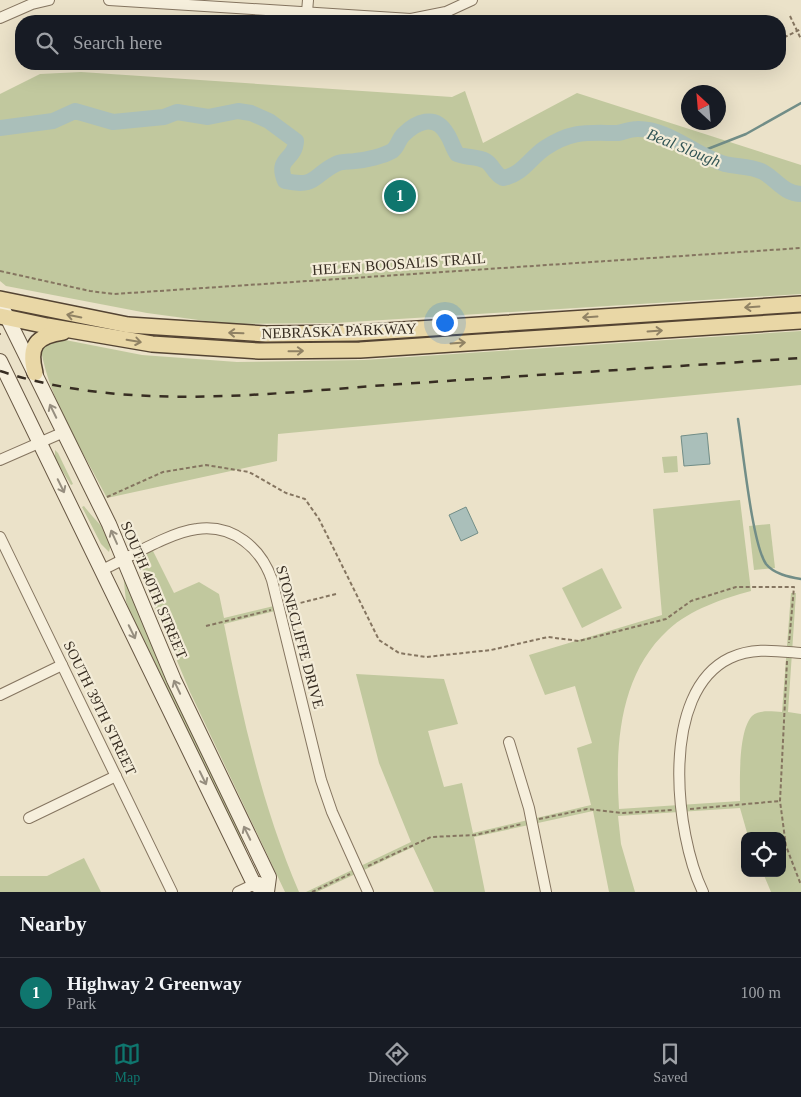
<!DOCTYPE html>
<html lang="en">
<head>
<meta charset="utf-8">
<style>
  :root { --surface:#171b24; --page:#242831; --text:#f1f3f6; --muted:#9ea1a6; --line:#363941; --accent:#0f766e }
  body { margin:0; font-family:Georgia,serif; background:var(--page); color:var(--text) }
  .controls { position:absolute; right:15px; bottom:15px; display:grid; overflow:hidden; border-radius:10px; box-shadow:0 5px 20px #0002 }
  .controls button { width:45px; height:45px; display:grid; place-items:center; padding:0; border:0; border-bottom:1px solid var(--line); background:var(--surface); color:var(--text); font:25px sans-serif }
  .compass { position:absolute; left:681px; top:85px; width:45px; height:45px; border-radius:50%; background:var(--surface); box-shadow:0 5px 20px #0002; rotate:334deg }
  .you { position:absolute; left:444px; top:322px; width:18px; height:18px; margin:-12px; border:4px solid #fff; border-radius:50%; background:#1a73e8; box-shadow:0 0 0 8px #1a73e833 }
  .badge { display:grid; place-items:center; width:32px; height:32px; border-radius:50%; background:var(--accent); color:#fff; font-size:16px; font-weight:700 }
  .pin { position:absolute; translate:-50% -50%; border:2px solid #fff; box-shadow:0 1px 5px #0006 }
  .list { margin:0; padding:0; list-style:none }
  h2 { display:flex; justify-content:space-between; align-items:center; height:65px; margin:0; padding:0 20px; font-size:21px }
  h2 small { font-size:16px; font-weight:400; color:var(--muted) }
  .list li { display:grid; grid-template-columns:32px 1fr auto; gap:15px; align-items:center; box-sizing:border-box; height:70px; padding:0 20px; border-top:1px solid var(--line) }
  .list b { display:block; font-size:19px; white-space:nowrap }
  .list p { margin:0; font-size:16px; white-space:nowrap; color:var(--muted) }
  .list em { font-size:16px; font-style:normal; color:var(--muted) }
  .icon { flex:none; width:28px; height:28px; fill:none; stroke:currentColor; stroke-width:2; stroke-linecap:round; stroke-linejoin:round }
  .map { position:relative; flex:none; width:801px; height:892px; overflow:hidden }
  .search { position:absolute; background:var(--surface); box-shadow:0 5px 20px #0002; left:15px; right:15px; top:15px; height:55px; display:flex; align-items:center; gap:12px; box-sizing:border-box; padding:0 18px; border-radius:20px; color:var(--muted); font-size:19px }
  .sheet { height:135px; background:var(--surface) }
  nav { display:flex; justify-content:space-around; align-items:center; box-sizing:border-box; height:70px; border-top:1px solid var(--line); background:var(--surface); font-size:14px; color:var(--muted) }
  nav a { display:grid; justify-items:center; gap:2px }
  nav .on { color:var(--accent) }
  .map>svg:first-child { display:block }
  .green { fill:#c1c89e }
  .water { fill:#aabfba; stroke:#718d87 }
  .lines { fill:none; stroke-linecap:round; stroke-linejoin:round }
  .stream { stroke:#718d87; stroke-width:2.5 }
  .river { stroke:#aabfba; stroke-width:16 }
  .minor-casing { stroke:#857560; stroke-width:12 }
  .secondary-casing { stroke:#675743; stroke-width:16 }
  .primary-casing { stroke:#544433; stroke-width:18 }
  .path { stroke:#857560; stroke-width:2; stroke-dasharray:4 2.5; stroke-linecap:butt }
  .minor { stroke:#f6efdc; stroke-width:10 }
  .secondary { stroke:#f6efdc; stroke-width:14 }
  .primary { stroke:#e9d7a6; stroke-width:15 }
  .rail { stroke:#372d22; stroke-width:2.5; stroke-dasharray:9 9; stroke-linecap:butt }
  .oneway { stroke:#908264 }
  .oneway2 { stroke:#968e7f }
  .labels { text-anchor:middle; stroke-width:4.5; stroke-linejoin:round; paint-order:stroke }
  .street-label { font-size:15px; fill:#372d22; stroke:#f3ecd8 }
  .water-label { font-size:16px; font-style:italic; fill:#325555; stroke:#f3ecd8 }
</style>
</head>
<body>
<div class="map">
<svg width="801" height="892" viewBox="0 0 801 892">
  <rect width="100%" height="100%" fill="#ebe2c9"/>
  <g class="green">
    <polygon points="81,72 452,97 465,91 483,143 577,93 801,165 801,294 335,323 228,324 147,313 6,286 0,281 0,94 40,74"/>
    <path d="M801,331V385L278,434L277,461L107,498C83,451 50,402 41,350L55,338L142,355L237,362L364,360Z"/>
    <polygon points="55,450 58,453 73,484 71,485 55,459"/>
    <polygon points="677,456 678,472 664,473 662,457"/>
    <path d="M740,500L751,591C722,599 691,609 668,630C619,675 615,746 619,809L740,801C740,781 738,731 752,716C760,709 773,712 782,712L791,593H796L788,712L801,714V892H771L763,873H782V836H748L740,808L618,816L621,844L635,892H609L593,811L474,837L485,892H434L413,847L317,892H306L411,842L379,763L356,674L444,679L458,724L428,731L444,787L462,783L473,833L591,805L577,748L592,743L575,686L545,695L529,655L662,615L653,509Z"/>
    <path d="M84,506C93,519 115,535 109,552L101,544L82,507Z"/>
    <polygon points="770,524 775,568 754,570 749,526"/>
    <path d="M151,547L174,593L199,582L219,594L224,618L278,605L279,610L224,624C242,716 262,806 299,892H285L190,692L150,596L154,594L135,554Z"/>
    <polygon points="602,568 622,608 582,628 562,588"/>
    <polygon points="123,573 160,663 241,836 253,869 131,616 126,601"/>
    <polygon points="84,858 101,892 0,892 0,876 47,876"/>
  </g>
  <g class="water">
    <polygon points="707,433 710,464 684,466 681,436"/>
    <polygon points="466,507 478,533 461,541 449,515"/>
  </g>
  <g class="lines">
    <g class="stream">
      <polyline points="700,152 746,134 801,103"/>
      <path d="M738,419C743,449 752,544 766,564C774,574 789,577 801,579"/>
    </g>
    <path class="river" d="M0,128L53,121L75,111L113,122L164,117L177,112L208,117L238,111L251,113L269,121L296,141C295,161 275,157 285,181C317,188 313,175 336,164C342,161 350,162 355,161C367,160 383,156 392,151C398,147 398,140 403,135C416,122 435,113 447,134C451,140 453,148 457,154C466,158 477,156 486,161C493,165 494,174 503,178C522,175 530,158 545,148C573,130 587,133 618,133C624,132 630,129 637,129C668,128 696,156 725,164C737,167 752,166 763,172C776,179 784,194 801,194"/>
    <defs>
      <g id="minor">
        <polyline points="109,0 411,19 446,12 472,0"/>
        <polyline points="307,12 308,0"/>
        <polyline points="0,18 32,4 49,0"/>
        <polyline points="0,460 64,432"/>
        <polyline points="0,537 172,892"/>
        <path d="M102,570C128,558 170,532 197,529C233,524 261,548 272,580L321,780L332,812L368,892"/>
        <polyline points="0,695 62,665"/>
        <polyline points="509,742 529,808 546,892"/>
        <polyline points="29,818 116,776"/>
        <polyline points="238,892 259,882"/>
        <path d="M703,892C675,834 659,692 730,658C753,647 777,651 801,653"/>
      </g>
      <g id="secondary">
        <polyline points="0,303 109,524 174,680 269,877 267,892"/>
        <polyline points="0,361 254,884 267,891"/>
      </g>
      <g id="primary">
        <polyline points="0,299 128,325 266,334 356,333 801,304"/>
        <polyline points="0,316 47,326 152,344 259,351 360,350 801,321"/>
        <path d="M35,373C28,346 36,336 63,332"/>
      </g>
    </defs>
    <use href="#minor" class="minor-casing"/>
    <use href="#secondary" class="secondary-casing"/>
    <use href="#primary" class="primary-casing"/>
    <g class="path">
      <polyline points="790,16 801,39"/>
      <polyline points="780,36 781,39 801,29"/>
      <polyline points="619,66 623,64"/>
      <polyline points="0,271 90,291 114,294 801,248"/>
      <polyline points="0,334 1,334"/>
      <polyline points="107,497 163,472 206,465 249,472 286,493 305,499 319,519 379,640 399,653 426,657 491,650 548,637 579,641 666,619 691,601 736,587 794,587 789,643"/>
      <polyline points="288,606 336,594"/>
      <polyline points="206,626 271,610"/>
      <polyline points="787,661 780,801 786,846 801,885"/>
      <polyline points="690,809 780,801"/>
      <polyline points="539,819 587,809 623,813 673,810"/>
      <polyline points="368,866 431,837 475,835 522,824"/>
      <polyline points="312,892 350,874"/>
    </g>
    <use href="#minor" class="minor"/>
    <use href="#secondary" class="secondary"/>
    <use href="#primary" class="primary"/>
    <path class="rail" d="M0,371C129,413 269,393 401,384C535,375 668,367 801,358"/>
  </g>
  <defs><path id="oneway-shaft" d="M-6 0H5M1.5-3L5.5 0L1.5 3" fill="none" stroke-width="1.6" stroke-linecap="round" stroke-linejoin="round" transform="scale(1.25)"/></defs>
  <g class="oneway">
    <use href="#oneway-shaft" transform="translate(752 307) rotate(176)"/>
    <use href="#oneway-shaft" transform="translate(74 316) rotate(-169)"/>
    <use href="#oneway-shaft" transform="translate(590 317) rotate(176)"/>
    <use href="#oneway-shaft" transform="translate(655 331) rotate(-4)"/>
    <use href="#oneway-shaft" transform="translate(236 333) rotate(-178)"/>
    <use href="#oneway-shaft" transform="translate(134 341) rotate(9)"/>
    <use href="#oneway-shaft" transform="translate(458 343) rotate(-4)"/>
    <use href="#oneway-shaft" transform="translate(296 351) rotate(-1)"/>
  </g>
  <g class="oneway2">
    <use href="#oneway-shaft" transform="translate(53 411) rotate(-116)"/>
    <use href="#oneway-shaft" transform="translate(61 486) rotate(64)"/>
    <use href="#oneway-shaft" transform="translate(114 537) rotate(-114)"/>
    <use href="#oneway-shaft" transform="translate(132 632) rotate(64)"/>
    <use href="#oneway-shaft" transform="translate(177 687) rotate(-115)"/>
    <use href="#oneway-shaft" transform="translate(203 778) rotate(64)"/>
    <use href="#oneway-shaft" transform="translate(247 833) rotate(-116)"/>
  </g>
  <g class="labels">
    <g class="street-label">
      <text transform="translate(399 264) rotate(-4)" y="5">HELEN BOOSALIS TRAIL</text>
      <text transform="translate(339 331) rotate(-2)" y="5">NEBRASKA PARKWAY</text>
      <text transform="translate(154 590) rotate(67)" y="5">SOUTH 40TH STREET</text>
      <text transform="translate(300 637) rotate(75)" y="5">STONECLIFFE DRIVE</text>
      <text transform="translate(100 708) rotate(64)" y="5">SOUTH 39TH STREET</text>
    </g>
    <g class="water-label">
      <text transform="translate(684 147) rotate(22)" y="6">Beal Slough</text>
    </g>
  </g>
</svg>
<div class="controls">
<button><svg class="icon" aria-label="locate" viewBox="0 0 24 24"><circle cx="12" cy="12" r="6"/><path d="M12 2v4M12 18v4M2 12h4M18 12h4"/></svg></button>
</div>
<svg class="compass" viewBox="-18 -18 36 36"><path d="M0-13l5 13h-10z" fill="#e53935"/><path d="M0 13l5-13h-10z" fill="#9ea1a6"/></svg>
<div class="you"></div>
<div class="pin badge" style="left:400px;top:196px">1</div>
<div class="search"><svg class="icon" aria-label="search" viewBox="0 0 24 24"><circle cx="10" cy="10" r="6"/><path d="M15 15l6 6"/></svg>Search here</div>
</div>
<section class="sheet">
<h2>Nearby<small></small></h2>
<ul class="list">
<li><span class="badge">1</span><div><b>Highway 2 Greenway</b><p>Park</p></div><em>100 m</em></li>
</ul>
</section>
<nav>
<a class="on"><svg class="icon" aria-label="map" viewBox="0 0 24 24"><path d="M3 6l6-2 6 2 6-2v14l-6 2-6-2-6 2zM9 4v14M15 6v14"/></svg>Map</a>
<a><svg class="icon" aria-label="directions" viewBox="0 0 24 24"><path d="M12 3l9 9-9 9-9-9zM9 14v-3h6M13 9l2 2-2 2"/></svg>Directions</a>
<a><svg class="icon" aria-label="saved" viewBox="0 0 24 24"><path d="M7 4h10v16l-5-4-5 4z"/></svg>Saved</a>
</nav>
</body>
</html>
